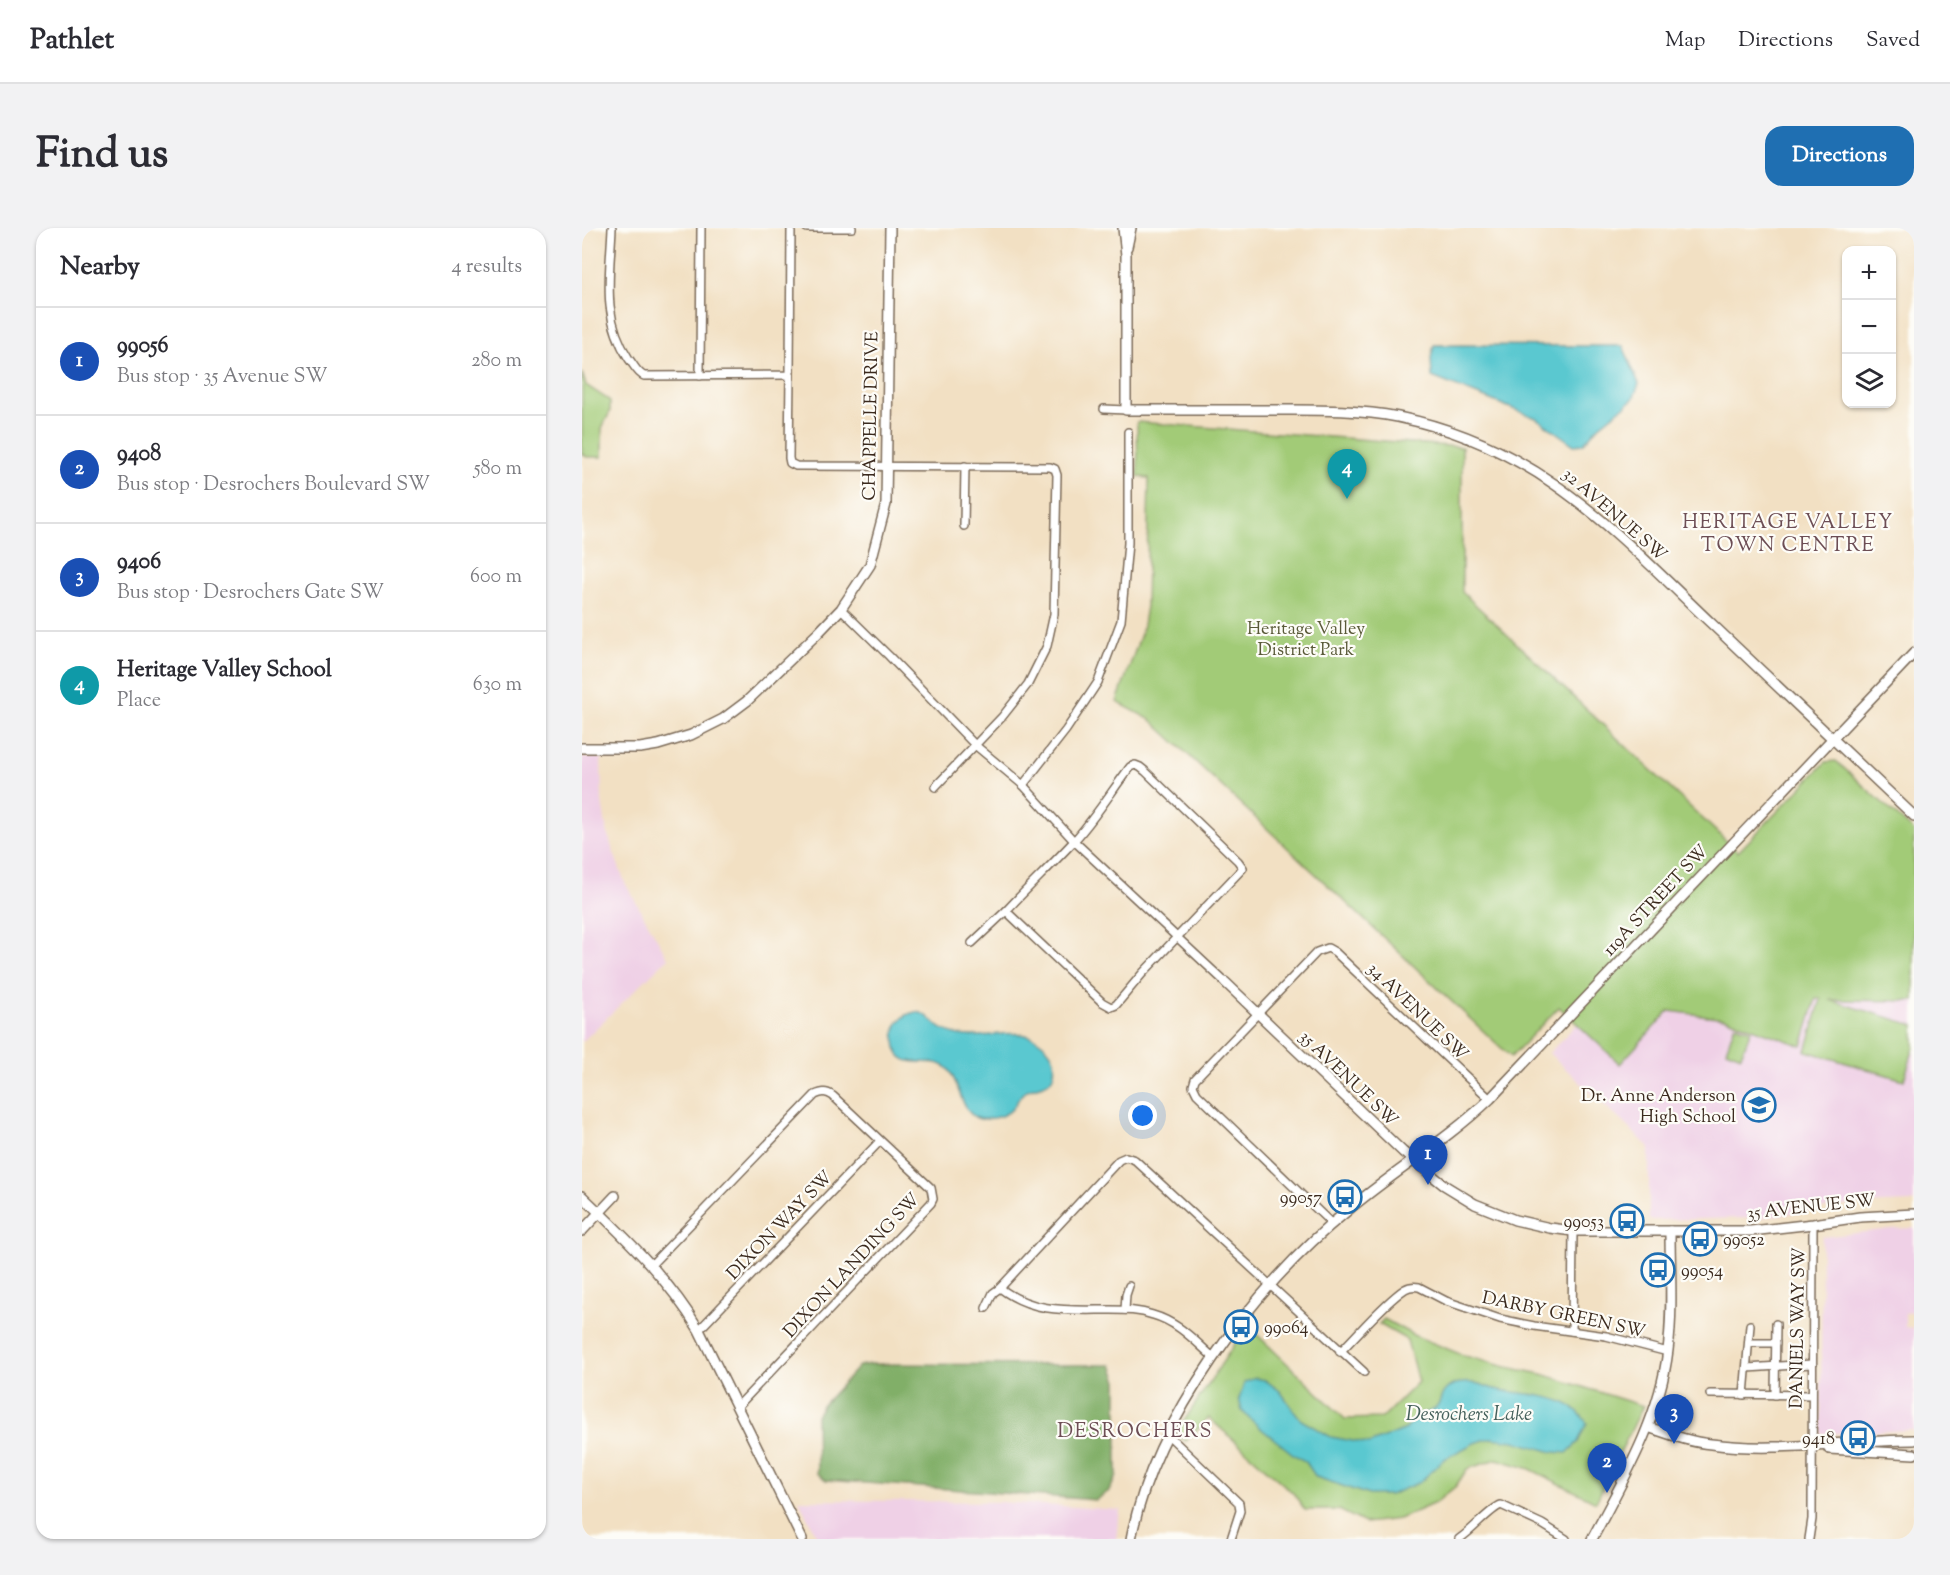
<!DOCTYPE html>
<html lang="en">
<head>
<meta charset="utf-8">
<style>
  :root { --surface:#fff; --page:#f2f2f3; --text:#2b2b33; --muted:#7c7c81; --line:#e1e1e2; --accent:#1f6fb2 }
  body { margin:0; font-family:"Sorts Mill Goudy",serif; background:var(--page); color:var(--text) }
  .controls { position:absolute; right:18px; top:18px; display:grid; overflow:hidden; border-radius:12px; box-shadow:0 2px 4px #0004 }
  .controls button { width:54px; height:54px; display:grid; place-items:center; padding:0; border:0; border-bottom:2px solid var(--line); background:var(--surface); color:var(--text); font:30px sans-serif }
  .you { position:absolute; left:561px; top:888px; width:21px; height:21px; margin:-15px; border:4px solid #fff; border-radius:50%; background:#1a73e8; box-shadow:0 0 0 9px #1a73e833 }
  .badge { display:grid; place-items:center; width:39px; height:39px; border-radius:50%; background:var(--accent); color:#fff; font-size:20px; font-weight:700 }
  .pin { position:absolute; translate:-50% -50px; filter:drop-shadow(0 2px 3px #0008) }
  .pin::after { content:''; position:absolute; top:32px; width:21px; height:18px; background:inherit; clip-path:polygon(0 0,100% 0,50% 100%) }
  .list { margin:0; padding:0; list-style:none }
  h2 { display:flex; justify-content:space-between; align-items:center; height:78px; margin:0; padding:0 24px; font-size:26px }
  h2 small { font-size:20px; font-weight:400; color:var(--muted) }
  .list li { display:grid; grid-template-columns:39px 1fr auto; gap:18px; align-items:center; box-sizing:border-box; height:108px; padding:0 24px; border-top:2px solid var(--line) }
  .list b { display:block; font-size:22px; white-space:nowrap }
  .list p { margin:0; font-size:20px; white-space:nowrap; color:var(--muted) }
  .list em { font-size:20px; font-style:normal; color:var(--muted) }
  .icon { flex:none; width:33px; height:33px; fill:none; stroke:currentColor; stroke-width:2; stroke-linecap:round; stroke-linejoin:round }
  .map { position:relative; flex:none; width:1332px; height:1311px; overflow:hidden; border-radius:18px }
  header { display:flex; align-items:center; gap:36px; box-sizing:border-box; height:84px; padding:0 30px; background:var(--surface); border-bottom:2px solid var(--line) }
  header strong { font-size:28px }
  nav { display:flex; gap:33px; margin-inline-start:auto; font-size:21px }
  .intro { display:flex; align-items:center; justify-content:space-between; box-sizing:border-box; height:144px; padding:0 36px }
  h1 { margin:0; font-size:42px }
  .button { padding:15px 27px; border-radius:18px; background:var(--accent); color:#fff; font-size:21px; font-weight:700 }
  main { display:flex; gap:36px; padding:0 36px }
  aside { flex:1; background:var(--surface); border-radius:18px; box-shadow:0 2px 4px #0004 }
  .map>svg:first-child { display:block }
  .built { fill:#efd0e6 }
  .green { fill:#a2cb77; stroke:#6e7a4a; stroke-width:1.5 }
  .forest { fill:#81af68; stroke:#5e6c43; stroke-width:1.5 }
  .water { fill:#5ac8d0; stroke:#4a7977; stroke-width:1.5 }
  .lines { fill:none; stroke-linecap:round; stroke-linejoin:round }
  .street-casing { stroke:#7b6a58; stroke-width:10 }
  .secondary-casing { stroke:#7b6a58; stroke-width:12 }
  .street { stroke:#fff; stroke-width:7 }
  .secondary { stroke:#fff; stroke-width:9 }
  .labels { text-anchor:middle; stroke-width:4.5; stroke-linejoin:round; paint-order:stroke }
  .street-label { font-size:18px; fill:#3b2a1e; stroke:#fdfcf7 }
  .park-label { font-size:18px; fill:#5a5a39; stroke:#fdfcf7 }
  .poi-label { font-size:18px; fill:#3b2a1e; stroke:#fdfcf7; text-anchor:end }
  .neighbourhood-label { font-size:20px; letter-spacing:1.5px; fill:#6d4e55; stroke:#fdfcf7 }
  .water-label { font-size:20px; font-style:italic; fill:#46615c; stroke:#fdfcf7 }
</style>
</head>
<body>
<header>
<strong>Pathlet</strong>
<nav><a>Map</a><a>Directions</a><a>Saved</a></nav>
</header>
<div class="intro"><h1>Find us</h1><a class="button">Directions</a></div>
<main>
<aside>
<h2>Nearby<small>4 results</small></h2>
<ul class="list">
<li><span class="badge" style="background:#1a4fb4">1</span><div><b>99056</b><p>Bus stop · 35 Avenue SW</p></div><em>280 m</em></li>
<li><span class="badge" style="background:#1a4fb4">2</span><div><b>9408</b><p>Bus stop · Desrochers Boulevard SW</p></div><em>580 m</em></li>
<li><span class="badge" style="background:#1a4fb4">3</span><div><b>9406</b><p>Bus stop · Desrochers Gate SW</p></div><em>600 m</em></li>
<li><span class="badge" style="background:#0f9aa8">4</span><div><b>Heritage Valley School</b><p>Place</p></div><em>630 m</em></li>
</ul>
</aside>
<div class="map">
<svg width="1332" height="1311" viewBox="0 0 1332 1311">
  <rect width="100%" height="100%" fill="#fdfcf7"/>
  <filter id="ink" filterUnits="userSpaceOnUse"><feTurbulence type="fractalNoise" baseFrequency=".0167" numOctaves="2"/><feDisplacementMap in="SourceGraphic" scale="12" xChannelSelector="R" yChannelSelector="G"/><feConvolveMatrix kernelMatrix="1 2 1 2 8 2 1 2 1" color-interpolation-filters="sRGB"/></filter>
  <filter id="wash" filterUnits="userSpaceOnUse"><feTurbulence type="fractalNoise" baseFrequency=".008" numOctaves="4" result="noise"/><feDisplacementMap in="SourceGraphic" scale="24" xChannelSelector="R" yChannelSelector="G"/><feGaussianBlur stdDeviation="1.35" result="paint"/><feColorMatrix in="noise" values="0 0 0 0 0 0 0 0 0 0 0 0 0 0 0 0 0 1.4 0 .05"/><feComposite in="paint" operator="in"/></filter>
  <g filter="url(#wash)">
    <rect width="100%" height="100%" fill="#f2e0c3"/>
    <g class="built">
      <polygon points="0,530 19,530 20,574 24,599 30,620 43,655 86,730 0,814"/>
      <polygon points="1234,771 1332,773 1332,974 1275,976 1174,990 1067,992 1067,919 967,825 995,796 1039,835 1087,783 1143,790 1220,818"/>
      <polygon points="1332,1000 1332,1084 1323,1085 1323,1099 1332,1100 1332,1202 1239,1206 1240,1009 1309,1001"/>
      <polygon points="217,1272 417,1274 538,1282 534,1311 236,1311"/>
    </g>
    <g class="green">
      <polygon points="0,145 4,157 28,173 28,184 20,200 20,229 5,229 0,226"/>
      <polygon points="555,194 880,219 880,364 1156,624 1244,534 1254,533 1332,603 1332,773 1248,772 1332,797 1332,819 1322,852 1224,823 1239,771 1234,771 1220,818 1143,790 1087,783 1038,836 977,779 929,829 569,492 535,474 560,403 564,378 567,250 556,249"/>
      <polygon points="1153,797 1169,802 1159,828 1144,822"/>
      <polygon points="802,1091 831,1107 883,1128 924,1139 960,1146 1061,1178 1014,1274 948,1241 915,1231 885,1241 874,1258 853,1275 817,1291 783,1295 757,1282 723,1282 711,1265 627,1190 604,1213 598,1209 596,1202 665,1097 763,1191 800,1190 836,1154 825,1112 797,1096"/>
    </g>
    <polygon class="forest" points="288,1136 530,1137 535,1150 535,1248 527,1263 514,1272 244,1252 235,1245 234,1187 240,1178 277,1138"/>
    <g class="water">
      <polygon points="852,117 1041,118 1057,156 1051,171 1015,200 1001,216 992,217 954,190 850,149 849,130"/>
      <path d="M334,784C345,785 348,792 356,798C362,803 370,805 377,807C405,813 437,795 461,816C471,825 474,832 472,844C470,858 458,857 448,861C438,864 436,874 430,881C425,887 413,890 405,891C379,895 379,855 366,841C351,825 315,848 313,813C312,806 312,801 316,795C321,788 326,785 334,784Z"/>
      <path d="M673,1150L683,1152L698,1163L719,1192L749,1209L787,1216L824,1201L837,1186C867,1182 851,1168 869,1158C873,1155 886,1154 891,1155C899,1155 906,1160 913,1161C935,1166 966,1166 985,1176C995,1181 999,1187 1005,1195L996,1214L985,1225L971,1224L932,1213L909,1210L892,1215L862,1231L838,1254L808,1267H787L734,1249L724,1234L711,1226L677,1199L660,1183L657,1171L663,1154Z"/>
    </g>
  </g>
  <g filter="url(#ink)">
    <g class="lines">
      <defs>
        <g id="street">
          <path d="M30,0C28,48 19,89 47,131C52,137 55,145 62,148L208,147L209,0"/>
          <polyline points="225,0 270,0"/>
          <polyline points="208,147 207,230 208,235 214,238 468,239 473,241 475,247 472,386 465,418 446,456 420,489 353,559"/>
          <polyline points="118,148 119,0"/>
          <polyline points="522,181 544,182"/>
          <polyline points="382,298 383,238"/>
          <polyline points="259,381 307,428 393,517 441,557 492,613 643,754"/>
          <path d="M553,537L558,539L563,543L656,633L661,640L560,746L534,777L529,779L520,774L424,683C446,659 470,637 492,613C513,590 529,564 548,539Z"/>
          <polyline points="441,557 484,502 516,454 539,393 546,315 546,204"/>
          <polyline points="390,715 424,683"/>
          <polyline points="750,996 615,866 611,858 613,851 735,724 746,720 753,724 908,871"/>
          <path d="M70,1036L233,867C240,864 244,863 251,868L349,960L351,971L349,975L155,1179"/>
          <polyline points="404,1080 411,1065 418,1060"/>
          <polyline points="543,1082 544,1067 547,1058"/>
          <polyline points="117,1102 298,913"/>
          <polyline points="990,1103 991,1003"/>
          <polyline points="1167,1115 1194,1115"/>
          <path d="M758,1124C776,1106 803,1074 823,1061C828,1058 832,1058 837,1059L864,1073L918,1091L952,1098L1024,1108L1086,1124"/>
          <path d="M631,1129C613,1113 596,1094 571,1087C557,1082 544,1082 529,1082C488,1082 452,1086 418,1060L537,932L544,929L553,932L782,1144"/>
          <polyline points="1165,1140 1230,1136"/>
          <polyline points="1128,1166 1229,1167"/>
          <polyline points="1162,1167 1168,1097"/>
          <polyline points="1193,1167 1194,1096"/>
          <polyline points="586,1207 657,1275 658,1283 649,1311"/>
          <path d="M877,1311C890,1303 908,1281 919,1277L960,1296L984,1311"/>
          <polyline points="1227,1311 1230,1291 1231,996"/>
        </g>
        <g id="secondary">
          <path d="M541,0L544,27V182C593,182 641,182 690,182C732,182 775,181 816,189C958,218 1032,303 1131,397C1198,460 1265,524 1332,588"/>
          <polyline points="545,19 549,0"/>
          <polyline points="0,520 58,520 76,517 109,507 141,491 165,473 236,405 259,381 288,337 304,276 308,0"/>
          <polyline points="643,754 821,924 862,957 893,976 933,992 968,1000 991,1003 1169,1003 1231,996 1278,989 1332,986"/>
          <path d="M0,968C44,1010 86,1050 117,1102L220,1311"/>
          <polyline points="0,1003 33,968"/>
          <path d="M1066,1199C1087,1206 1107,1214 1129,1216C1196,1225 1264,1212 1332,1212"/>
          <polyline points="1247,1221 1332,1226"/>
          <path d="M549,1311C572,1191 672,1059 765,983C811,944 864,913 908,871L1332,425"/>
          <path d="M1010,1311C1042,1251 1078,1190 1086,1122C1091,1083 1088,1042 1088,1003"/>
        </g>
      </defs>
      <use href="#street" class="street-casing"/>
      <use href="#secondary" class="secondary-casing"/>
      <use href="#street" class="street"/>
      <use href="#secondary" class="secondary"/>
    </g>
  </g>
  <defs>
    <symbol id="school-ring" viewBox="-11 -11 22 22"><circle r="9.5" fill="#fdfcf7" stroke="#1f6fb2" stroke-width="1.5"/><path d="M0-5L7-2L0 1L-7-2ZM-4 1L0 2.5L4 1V4Q0 6-4 4Z" fill="#1f6fb2"/></symbol>
    <symbol id="bus-ring" viewBox="-11 -11 22 22"><circle r="9.5" fill="#fdfcf7" stroke="#1f6fb2" stroke-width="1.5"/><path d="M-5-6H5V4H4V6H2V4H-2V6H-4V4H-5ZM-3.5-4V0h7V-4ZM-3.5 1.2v1.5H-2V1.2ZM2 1.2v1.5H3.5V1.2Z" fill="#1f6fb2"/></symbol>
  </defs>
  <g fill-rule="evenodd">
    <use href="#school-ring" x="1158" y="858" width="38" height="38"/>
    <use href="#bus-ring" x="744" y="950" width="38" height="38"/>
    <use href="#bus-ring" x="1026" y="974" width="38" height="38"/>
    <use href="#bus-ring" x="1099" y="992" width="38" height="38"/>
    <use href="#bus-ring" x="1057" y="1023" width="38" height="38"/>
    <use href="#bus-ring" x="640" y="1080" width="38" height="38"/>
    <use href="#bus-ring" x="1257" y="1191" width="38" height="38"/>
  </g>
  <g class="labels">
    <g class="street-label">
      <text transform="translate(288 188) rotate(-89)" y="6">CHAPPELLE DRIVE</text>
      <text transform="translate(1033 286) rotate(41)" y="6">32 AVENUE SW</text>
      <text transform="translate(1073 672) rotate(-47)" y="6">119A STREET SW</text>
      <text transform="translate(836 783) rotate(44)" y="6">34 AVENUE SW</text>
      <text transform="translate(767 850) rotate(44)" y="6">35 AVENUE SW</text>
      <text transform="translate(1229 978) rotate(-6)" y="6">35 AVENUE SW</text>
      <text transform="translate(197 997) rotate(-46)" y="6">DIXON WAY SW</text>
      <text transform="translate(269 1037) rotate(-47)" y="6">DIXON LANDING SW</text>
      <text transform="translate(982 1086) rotate(12)" y="6">DARBY GREEN SW</text>
      <text transform="translate(1215 1100) rotate(-89)" y="6">DANIELS WAY SW</text>
    </g>
    <g class="park-label">
      <text x="724" y="406">Heritage Valley<tspan x="724" dy="21">District Park</tspan></text>
    </g>
    <g class="poi-label">
      <text x="1154" y="873">Dr. Anne Anderson<tspan x="1154" dy="21">High School</tspan></text>
      <text x="740" y="975">99057</text>
      <text x="1022" y="999">99053</text>
      <text x="1141" y="1017" text-anchor="start">99052</text>
      <text x="1099" y="1048" text-anchor="start">99054</text>
      <text x="682" y="1105" text-anchor="start">99064</text>
      <text x="1253" y="1216">9418</text>
    </g>
    <g class="neighbourhood-label">
      <text x="1206" y="300">HERITAGE VALLEY<tspan x="1206" dy="23">TOWN CENTRE</tspan></text>
      <text x="553" y="1209">DESROCHERS</text>
    </g>
    <g class="water-label">
      <text x="887" y="1192">Desrochers Lake</text>
    </g>
  </g>
</svg>
<div class="controls">
<button>+</button>
<button>−</button>
<button><svg class="icon" aria-label="layers" viewBox="0 0 24 24"><path d="M12 4l9 5-9 5-9-5zM3 14l9 5 9-5"/></svg></button>
</div>
<div class="you"></div>
<div class="pin badge" style="left:846px;top:957px;background:#1a4fb4">1</div>
<div class="pin badge" style="left:1025px;top:1265px;background:#1a4fb4">2</div>
<div class="pin badge" style="left:1092px;top:1216px;background:#1a4fb4">3</div>
<div class="pin badge" style="left:765px;top:271px;background:#0f9aa8">4</div>
</div>
</main>
</body>
</html>
